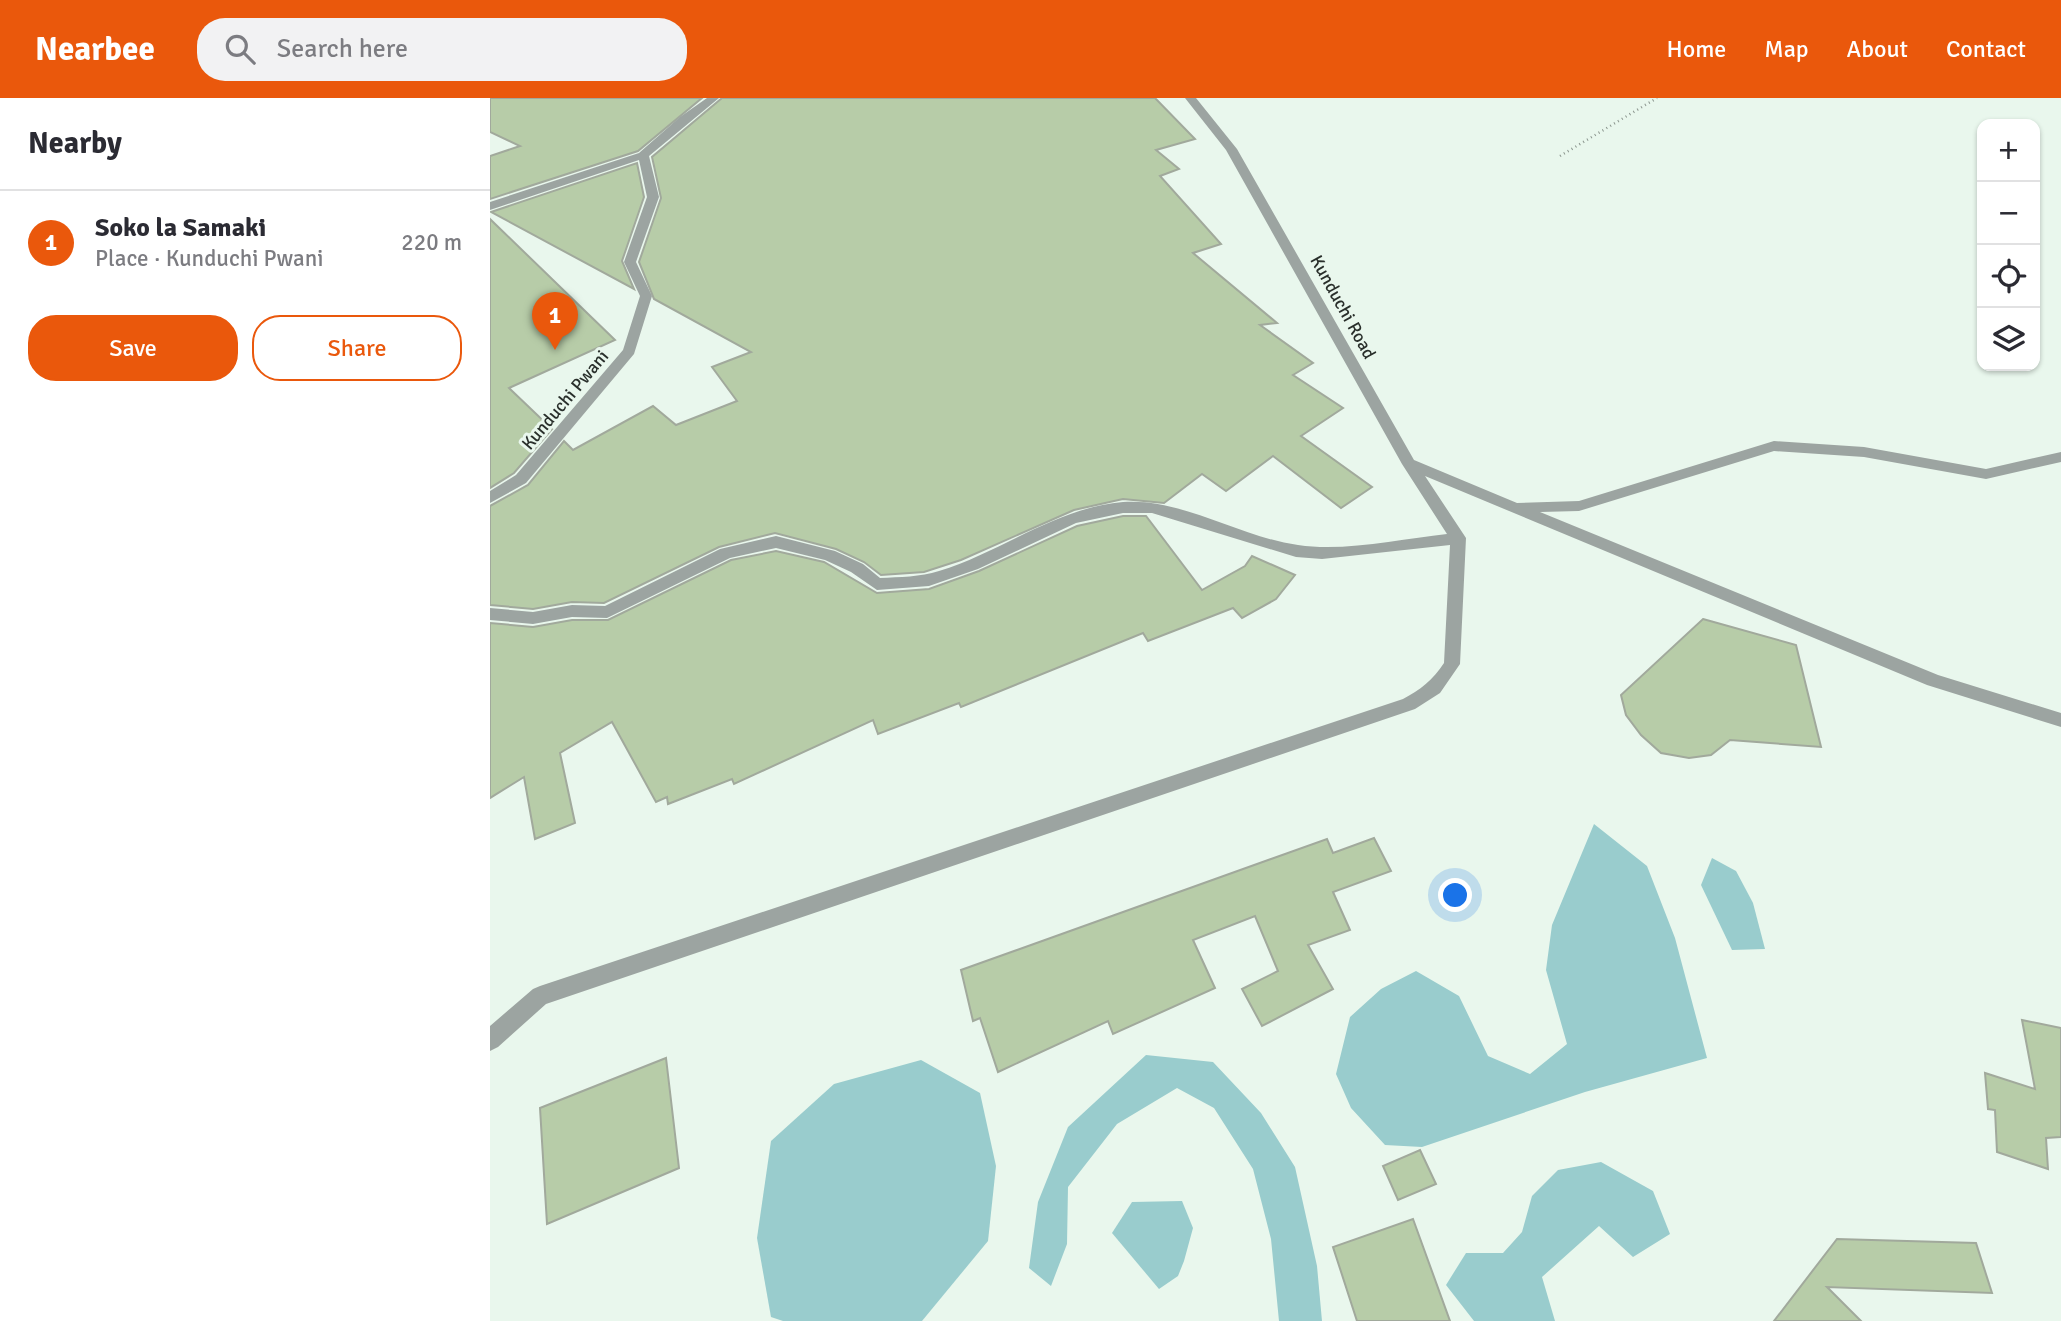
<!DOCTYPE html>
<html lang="en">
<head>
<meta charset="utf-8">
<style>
  :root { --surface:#fff; --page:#f2f2f3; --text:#2b2b33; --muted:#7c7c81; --line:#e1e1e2; --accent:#ea580c }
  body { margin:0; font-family:Signika,sans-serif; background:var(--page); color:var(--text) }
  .controls { position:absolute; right:21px; top:21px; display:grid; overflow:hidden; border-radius:14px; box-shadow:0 2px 5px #0004 }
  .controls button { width:63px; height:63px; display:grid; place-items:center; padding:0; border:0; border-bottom:2px solid var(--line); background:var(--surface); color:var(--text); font:35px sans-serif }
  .you { position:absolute; left:966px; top:798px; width:24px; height:24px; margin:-18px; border:5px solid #fff; border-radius:50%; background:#1a73e8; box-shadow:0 0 0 10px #1a73e833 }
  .badge { display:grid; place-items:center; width:46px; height:46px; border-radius:50%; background:var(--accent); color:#fff; font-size:23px; font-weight:700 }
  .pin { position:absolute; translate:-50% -58px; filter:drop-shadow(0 2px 4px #0008) }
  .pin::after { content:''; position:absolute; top:37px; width:24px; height:21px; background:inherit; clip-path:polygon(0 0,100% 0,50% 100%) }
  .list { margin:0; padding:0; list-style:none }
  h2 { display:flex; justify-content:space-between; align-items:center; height:91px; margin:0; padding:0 28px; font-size:30px }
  h2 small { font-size:23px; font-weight:400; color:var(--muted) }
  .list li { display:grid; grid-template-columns:46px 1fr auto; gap:21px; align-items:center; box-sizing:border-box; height:105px; padding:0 28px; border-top:2px solid var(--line) }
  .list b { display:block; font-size:26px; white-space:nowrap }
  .list p { margin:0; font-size:23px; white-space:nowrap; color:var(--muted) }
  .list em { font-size:23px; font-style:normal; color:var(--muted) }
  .actions { display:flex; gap:14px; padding:21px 28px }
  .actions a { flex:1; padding:16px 0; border:2px solid var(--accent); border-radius:28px; text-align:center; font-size:24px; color:var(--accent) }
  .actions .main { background:var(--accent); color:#fff }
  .icon { flex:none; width:38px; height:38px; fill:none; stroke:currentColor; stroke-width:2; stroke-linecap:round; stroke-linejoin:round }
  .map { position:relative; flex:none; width:1571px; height:1223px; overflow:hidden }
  header { display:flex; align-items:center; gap:42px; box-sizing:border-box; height:98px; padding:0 35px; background:var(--accent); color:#fff }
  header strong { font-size:33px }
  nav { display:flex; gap:38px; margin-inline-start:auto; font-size:24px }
  .search { width:490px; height:63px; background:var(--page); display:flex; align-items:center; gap:18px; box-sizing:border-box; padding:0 24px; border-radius:28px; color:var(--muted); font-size:26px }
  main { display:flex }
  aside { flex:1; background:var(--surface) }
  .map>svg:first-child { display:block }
  .water { fill:#99cccd }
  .building { fill:#b7cca8; stroke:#a1a99c; stroke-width:2 }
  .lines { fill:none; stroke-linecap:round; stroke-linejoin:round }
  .path { stroke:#8c968f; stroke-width:2.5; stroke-dasharray:1 3.5; stroke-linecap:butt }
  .minor { fill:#9ca4a1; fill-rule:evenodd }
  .labels { text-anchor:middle; stroke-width:6; stroke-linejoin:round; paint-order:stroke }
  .far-street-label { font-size:18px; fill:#292f2b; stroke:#e9f7ed }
</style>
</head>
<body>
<header>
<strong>Nearbee</strong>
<div class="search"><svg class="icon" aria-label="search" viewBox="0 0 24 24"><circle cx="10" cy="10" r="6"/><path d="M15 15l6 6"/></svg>Search here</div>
<nav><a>Home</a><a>Map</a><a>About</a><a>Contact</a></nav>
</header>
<main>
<aside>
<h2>Nearby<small></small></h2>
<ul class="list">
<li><span class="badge">1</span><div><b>Soko la Samaki</b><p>Place · Kunduchi Pwani</p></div><em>220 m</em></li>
</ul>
<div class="actions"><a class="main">Save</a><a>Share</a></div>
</aside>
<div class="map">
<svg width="1571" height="1223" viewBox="0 0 1571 1223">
  <rect width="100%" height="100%" fill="#e9f7ed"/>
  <g class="water">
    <polygon points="1104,726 1157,768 1185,840 1217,960 1095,994 932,1049 895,1047 861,1010 846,976 860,919 891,891 926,873 969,898 998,958 1040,976 1077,946 1056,872 1062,827"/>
    <polygon points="1222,760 1246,773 1263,805 1275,851 1242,852 1211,787"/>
    <polygon points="656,957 723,964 771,1015 805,1069 827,1168 832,1223 789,1223 781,1141 763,1071 724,1010 687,990 627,1026 578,1089 577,1146 561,1188 539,1170 548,1104 578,1029"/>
    <polygon points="431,962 490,995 506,1068 498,1143 432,1223 293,1223 281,1219 267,1140 281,1043 344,986"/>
    <polygon points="1111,1064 1163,1093 1180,1136 1143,1159 1109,1128 1052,1179 1065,1223 984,1223 956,1187 976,1155 1013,1155 1032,1134 1042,1098 1068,1072"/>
    <polygon points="692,1103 703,1130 694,1163 688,1178 669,1191 622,1135 642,1104"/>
  </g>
  <g class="building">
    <polygon points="0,0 212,0 148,53 0,101 0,58 30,48 0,34"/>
    <polygon points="232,0 665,0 705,41 666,52 689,71 670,78 731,146 703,155 787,225 770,227 823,265 803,277 853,310 811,338 882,389 851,410 783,358 736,393 712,376 674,405 633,401 584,412 471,462 434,474 391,477 374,464 346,451 285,435 229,449 114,505 82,504 43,511 0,507 0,408 38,387 74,343 83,352 163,308 186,327 247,303 222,269 261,254 164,201 149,164 171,100 162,59"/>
    <polygon points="147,65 154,99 132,163 144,191 1,114"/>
    <polygon points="0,121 125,242 19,290 62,331 24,375 0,390"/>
    <polygon points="633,418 656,418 712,492 755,468 762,458 805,477 786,501 752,520 743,510 658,543 653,535 471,609 469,605 388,636 383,622 244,686 242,681 178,706 177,699 166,704 122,624 70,655 85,725 45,741 34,679 0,700 0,525 43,529 82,522 118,522 241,462 286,453 334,464 387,495 439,491 489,473 587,428"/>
    <polygon points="1213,521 1306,547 1331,649 1240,642 1221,657 1199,660 1171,655 1151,637 1136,617 1131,597"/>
    <polygon points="884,740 901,773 843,794 860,832 818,847 843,891 772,928 752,891 788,873 765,818 703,842 725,890 623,936 618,923 508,974 490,920 483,923 471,872 837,741 843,755"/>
    <polygon points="1532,922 1571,930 1571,1039 1556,1040 1558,1071 1507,1054 1505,1012 1498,1011 1495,975 1545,991"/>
    <polygon points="176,960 189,1070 57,1126 50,1010"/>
    <polygon points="930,1052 946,1086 908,1102 893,1068"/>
    <polygon points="923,1121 960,1223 867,1223 843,1149"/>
    <polygon points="1347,1141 1486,1145 1502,1195 1337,1189 1371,1223 1284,1223"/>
  </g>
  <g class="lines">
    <polyline class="path" points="1070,58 1167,0"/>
    <g class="minor">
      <polygon points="217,0 229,0 159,58 169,99 146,164 162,198 144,256 36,385 0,405 0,393 26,377 133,252 150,198 134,164 157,99 149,62 0,112 0,104 149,55 190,19"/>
      <path d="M695,0H706L747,51L924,362L1027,405L1089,403L1284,343L1374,349L1496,371L1571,354V364L1496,381L1374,359L1284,353L1089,413L1050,414L1448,577L1571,615V629L1437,587L935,378L976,440L970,566L950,595L925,611L56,906L8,949L0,953V928L43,891L50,888L913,601C930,592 943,582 954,565L960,447L832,461L806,459L662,415H633L586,425L488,471L439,488L387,492L361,474L335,462L286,450L240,460L117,520L82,519L43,526L0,522V510L43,514L82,507L115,508L230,451L286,438L345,453L373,466L390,480C410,479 430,479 449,473C512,454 565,410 633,404C693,400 749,439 808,447C854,454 911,441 957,436L912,366L736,52Z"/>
    </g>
  </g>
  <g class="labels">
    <g class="far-street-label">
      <text transform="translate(853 209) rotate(61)" y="6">Kunduchi Road</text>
      <text transform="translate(75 302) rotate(-50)" y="6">Kunduchi Pwani</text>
    </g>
  </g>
</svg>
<div class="controls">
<button>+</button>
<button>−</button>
<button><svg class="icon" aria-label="locate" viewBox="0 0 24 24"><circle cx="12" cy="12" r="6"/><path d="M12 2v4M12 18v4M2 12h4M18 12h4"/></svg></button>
<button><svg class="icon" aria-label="layers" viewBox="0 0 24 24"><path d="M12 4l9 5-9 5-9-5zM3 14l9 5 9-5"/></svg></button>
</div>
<div class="you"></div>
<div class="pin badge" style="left:65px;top:252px">1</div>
</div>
</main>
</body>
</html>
